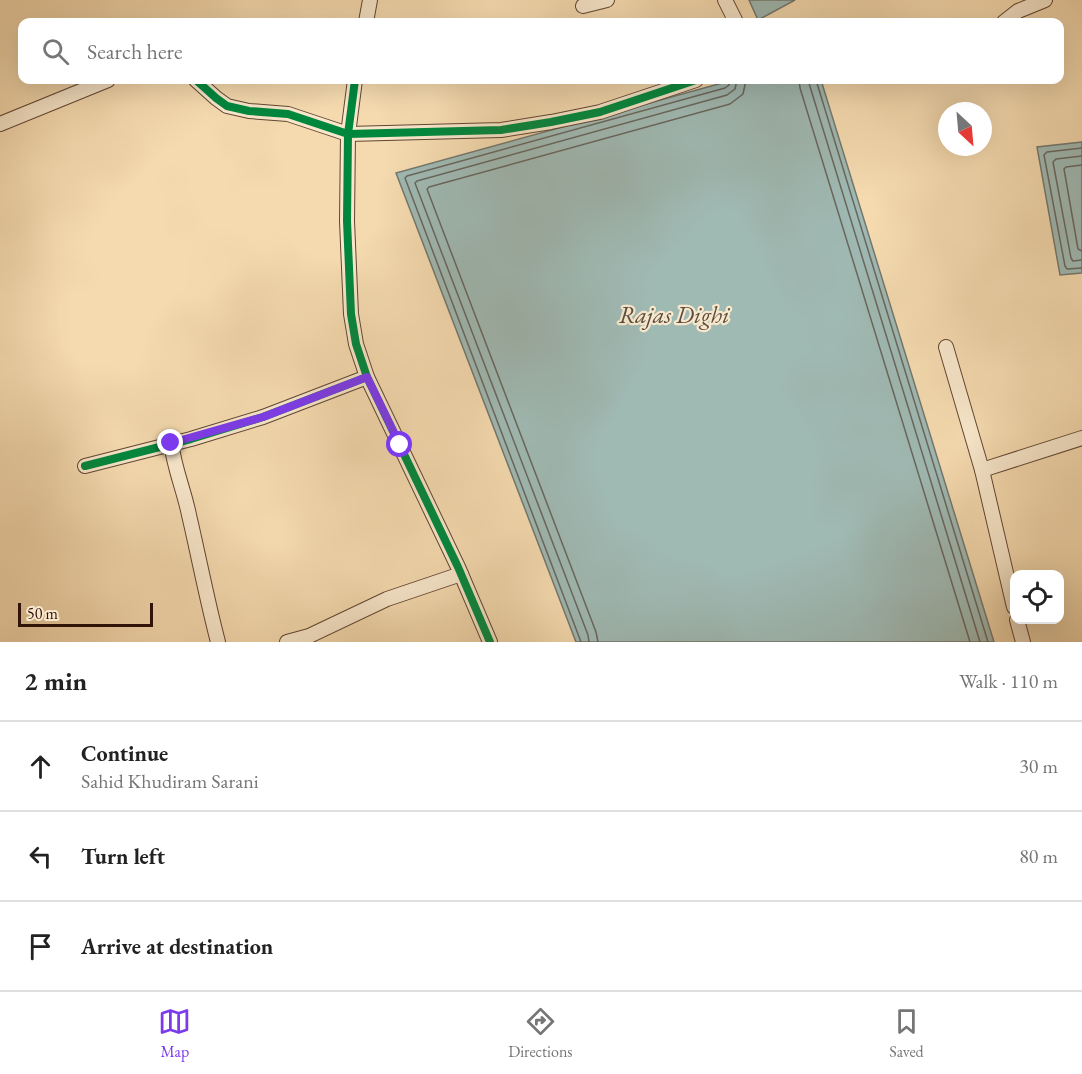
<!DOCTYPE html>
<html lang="en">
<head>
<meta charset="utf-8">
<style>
  :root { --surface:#fff; --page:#f2f2f2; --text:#222; --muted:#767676; --line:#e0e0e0; --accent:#7c3aed }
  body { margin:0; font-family:"EB Garamond",serif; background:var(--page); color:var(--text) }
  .controls { position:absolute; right:18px; bottom:18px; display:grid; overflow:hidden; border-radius:12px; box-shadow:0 6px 24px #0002 }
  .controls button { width:54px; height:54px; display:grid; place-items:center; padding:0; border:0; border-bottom:2px solid var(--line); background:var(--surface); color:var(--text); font:30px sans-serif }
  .compass { position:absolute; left:938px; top:102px; width:54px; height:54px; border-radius:50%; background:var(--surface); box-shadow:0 6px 24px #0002; rotate:154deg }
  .scale { position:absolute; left:18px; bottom:15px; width:135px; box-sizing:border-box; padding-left:6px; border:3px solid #311308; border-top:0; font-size:16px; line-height:21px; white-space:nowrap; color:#311308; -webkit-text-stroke:4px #f8e7cb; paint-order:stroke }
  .stop { position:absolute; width:18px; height:18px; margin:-14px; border:4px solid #7c3aed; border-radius:50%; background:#fff }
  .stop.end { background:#7c3aed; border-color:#fff; box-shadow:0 2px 6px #0008 }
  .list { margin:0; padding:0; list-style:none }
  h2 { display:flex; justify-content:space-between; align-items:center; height:78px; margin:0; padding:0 24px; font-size:26px }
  h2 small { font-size:20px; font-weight:400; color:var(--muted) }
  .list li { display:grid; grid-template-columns:39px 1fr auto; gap:18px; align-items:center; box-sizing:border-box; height:90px; padding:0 24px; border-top:2px solid var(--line) }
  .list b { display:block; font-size:22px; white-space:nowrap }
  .list p { margin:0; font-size:20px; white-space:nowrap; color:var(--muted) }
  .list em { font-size:20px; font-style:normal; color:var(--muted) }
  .icon { flex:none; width:33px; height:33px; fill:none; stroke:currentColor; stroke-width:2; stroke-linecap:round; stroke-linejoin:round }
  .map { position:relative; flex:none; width:1082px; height:642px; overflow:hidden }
  .search { position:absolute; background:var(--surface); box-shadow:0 6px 24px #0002; left:18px; right:18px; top:18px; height:66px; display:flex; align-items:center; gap:15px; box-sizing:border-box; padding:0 21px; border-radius:12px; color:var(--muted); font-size:22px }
  .sheet { height:348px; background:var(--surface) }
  nav { display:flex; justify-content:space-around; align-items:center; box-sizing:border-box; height:84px; border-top:2px solid var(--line); background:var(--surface); font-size:16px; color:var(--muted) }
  nav a { display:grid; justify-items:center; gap:3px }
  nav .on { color:var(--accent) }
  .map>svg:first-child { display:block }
  .water { fill:#9fb9b3; stroke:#73776f; stroke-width:1.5 }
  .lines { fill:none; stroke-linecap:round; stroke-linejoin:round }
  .shore { stroke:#68665e; stroke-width:1.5 }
  .minor-casing { stroke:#624532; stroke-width:16 }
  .minor { stroke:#f8e7cb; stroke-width:14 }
  .cycleway-casing { stroke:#f8e7cb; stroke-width:11 }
  .cycleway { stroke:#00873e; stroke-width:8 }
  .route { stroke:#7c3aed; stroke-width:8 }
  .labels { text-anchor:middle; stroke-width:4.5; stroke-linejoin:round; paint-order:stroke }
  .water-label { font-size:24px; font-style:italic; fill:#584d44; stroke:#f8e7cb }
</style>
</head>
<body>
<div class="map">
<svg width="1082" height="642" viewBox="0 0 1082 642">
  <rect width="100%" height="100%" fill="#f5daaf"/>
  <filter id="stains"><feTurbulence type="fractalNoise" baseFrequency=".00333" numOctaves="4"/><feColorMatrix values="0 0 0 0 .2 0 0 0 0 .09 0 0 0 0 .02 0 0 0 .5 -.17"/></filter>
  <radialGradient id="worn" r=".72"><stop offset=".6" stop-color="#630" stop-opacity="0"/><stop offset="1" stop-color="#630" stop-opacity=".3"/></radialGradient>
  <g class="water">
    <polygon points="749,0 795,0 758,20"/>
    <polygon points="733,80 821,80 994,642 576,642 396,173"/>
    <polygon points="1082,142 1082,273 1060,275 1037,147"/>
  </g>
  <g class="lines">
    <g class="shore">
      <polyline points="799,80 800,88 970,642"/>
      <polyline points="808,80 980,642"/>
      <polyline points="816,80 988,642"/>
      <polyline points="1082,148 1047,152 1044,155 1065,266 1067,269 1082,268"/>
      <polyline points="1082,156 1056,159 1053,162 1071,258 1073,261 1082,260"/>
      <polyline points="1082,165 1066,167 1064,169 1078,249 1082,251"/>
      <polyline points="581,642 405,178 407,176 725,88 729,85 730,80"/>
      <polyline points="589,642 588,635 415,183 417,181 727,95 735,89 737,80"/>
      <polyline points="598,642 596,632 427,189 429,187 730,104 743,94 746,80"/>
    </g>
    <defs>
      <g id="minor">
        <polyline points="725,0 736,22"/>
        <polyline points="583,6 607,0"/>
        <polyline points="366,22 370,0"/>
        <polyline points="1004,22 1018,11 1045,0"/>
        <polyline points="196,80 216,98 227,106 249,111 288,114 348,134 501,130 551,122 600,112 696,80"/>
        <polyline points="355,80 348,134 347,221 351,314 356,344 367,377 458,567 490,642"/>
        <polyline points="0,124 108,80"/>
        <polyline points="946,347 982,470 1014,607"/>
        <path d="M171,443C175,471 184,490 189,515C199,558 207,600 218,642"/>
        <polyline points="85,466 191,439 263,417 367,377"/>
        <polyline points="982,470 1082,438"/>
        <polyline points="1017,620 1023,642"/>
        <polyline points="287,642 309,636 387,599 461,574"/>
      </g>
    </defs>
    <use href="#minor" class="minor-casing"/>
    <use href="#minor" class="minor"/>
    <defs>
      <g id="cycleway">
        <polyline points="196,80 216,98 227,106 249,111 288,114 348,134 501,130 551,122 600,112 696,80"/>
        <polyline points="355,80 348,134 347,221 351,314 356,344 367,377 458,567 490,642"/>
        <polyline points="85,466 191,439 263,417 367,377"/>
      </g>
    </defs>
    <use href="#cycleway" class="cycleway-casing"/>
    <use href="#cycleway" class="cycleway"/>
  </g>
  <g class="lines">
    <polyline class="route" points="171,443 263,417 367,377 400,445"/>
  </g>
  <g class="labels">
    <g class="water-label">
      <text x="674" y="323">Rajas Dighi</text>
    </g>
  </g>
  <rect width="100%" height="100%" filter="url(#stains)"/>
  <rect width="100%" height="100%" fill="url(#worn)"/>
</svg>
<div class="controls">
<button><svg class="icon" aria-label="locate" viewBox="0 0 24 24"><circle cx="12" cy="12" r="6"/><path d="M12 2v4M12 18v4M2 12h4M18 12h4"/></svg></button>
</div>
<svg class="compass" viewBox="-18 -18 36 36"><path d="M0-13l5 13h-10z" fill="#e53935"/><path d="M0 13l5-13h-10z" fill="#767676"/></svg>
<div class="scale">50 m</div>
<div class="stop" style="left:400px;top:445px"></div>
<div class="stop end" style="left:171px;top:443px"></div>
<div class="search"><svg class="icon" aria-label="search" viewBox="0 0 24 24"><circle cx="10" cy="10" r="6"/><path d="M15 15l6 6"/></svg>Search here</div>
</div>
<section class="sheet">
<h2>2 min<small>Walk · 110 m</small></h2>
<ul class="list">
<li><svg class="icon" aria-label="ahead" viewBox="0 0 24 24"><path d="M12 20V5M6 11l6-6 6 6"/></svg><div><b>Continue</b><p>Sahid Khudiram Sarani</p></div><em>30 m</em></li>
<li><svg class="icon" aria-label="left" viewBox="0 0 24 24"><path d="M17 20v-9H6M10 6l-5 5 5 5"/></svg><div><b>Turn left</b></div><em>80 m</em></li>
<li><svg class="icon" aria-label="arrive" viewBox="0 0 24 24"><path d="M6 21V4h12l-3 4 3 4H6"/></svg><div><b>Arrive at destination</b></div></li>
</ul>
</section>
<nav>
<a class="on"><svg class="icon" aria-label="map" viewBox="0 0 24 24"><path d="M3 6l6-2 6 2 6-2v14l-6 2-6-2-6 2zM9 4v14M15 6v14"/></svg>Map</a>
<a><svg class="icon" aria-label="directions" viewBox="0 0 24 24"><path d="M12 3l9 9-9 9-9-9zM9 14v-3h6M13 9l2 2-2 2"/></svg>Directions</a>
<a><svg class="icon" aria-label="saved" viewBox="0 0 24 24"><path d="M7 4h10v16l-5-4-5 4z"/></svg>Saved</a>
</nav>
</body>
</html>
